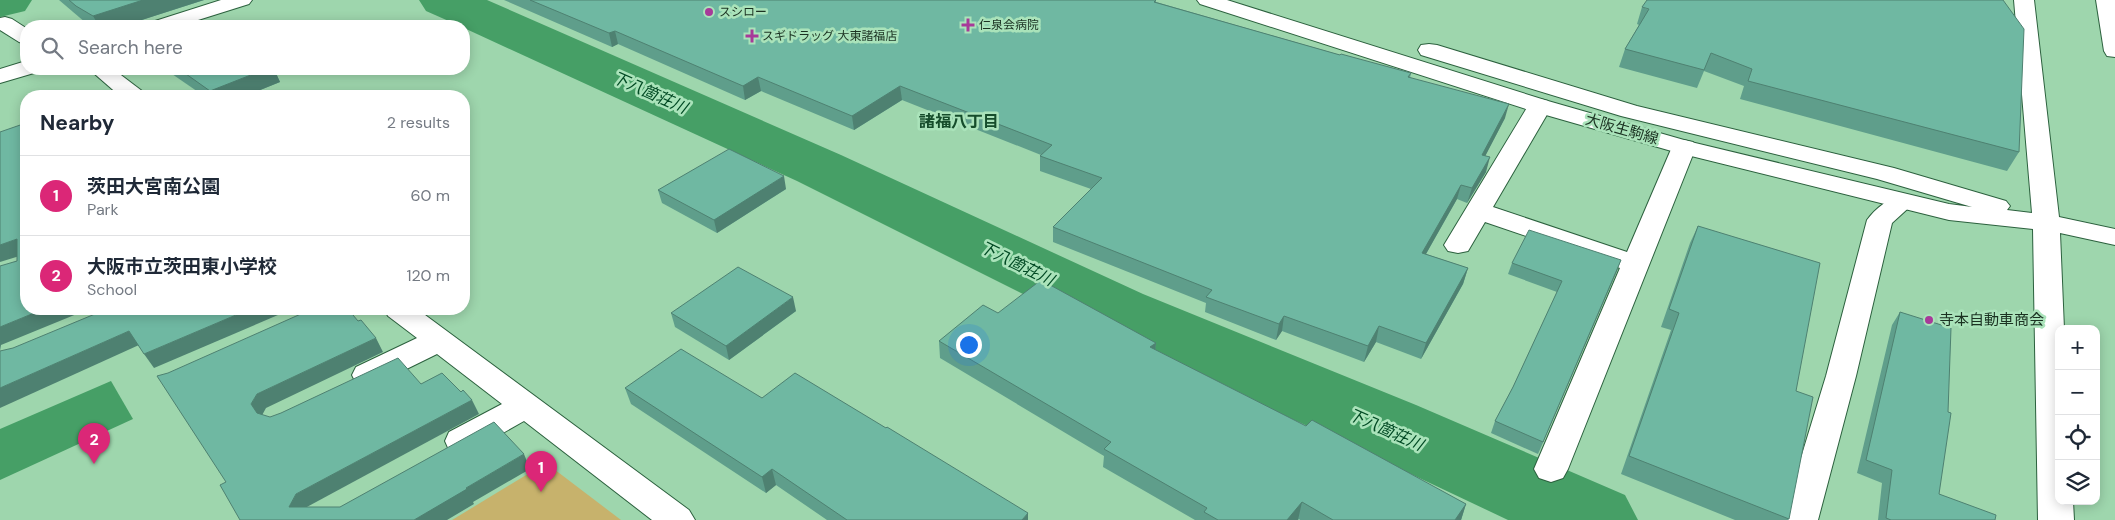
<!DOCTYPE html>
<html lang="en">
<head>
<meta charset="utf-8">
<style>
  :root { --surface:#fff; --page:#f2f2f3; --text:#1f2937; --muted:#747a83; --line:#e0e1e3; --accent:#db2777 }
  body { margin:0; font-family:"DM Sans","Noto Sans JP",sans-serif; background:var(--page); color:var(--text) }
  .controls { position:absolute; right:15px; bottom:15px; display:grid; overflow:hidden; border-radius:10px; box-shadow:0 2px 12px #0003 }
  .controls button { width:45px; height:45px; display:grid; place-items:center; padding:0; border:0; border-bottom:1px solid var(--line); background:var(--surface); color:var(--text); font:25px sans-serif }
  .you { position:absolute; left:968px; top:344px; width:18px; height:18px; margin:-12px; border:4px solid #fff; border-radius:50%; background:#1a73e8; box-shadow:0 0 0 8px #1a73e833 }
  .badge { display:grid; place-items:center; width:32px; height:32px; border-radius:50%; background:var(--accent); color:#fff; font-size:16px; font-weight:700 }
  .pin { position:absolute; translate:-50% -41px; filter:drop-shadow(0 1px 2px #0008) }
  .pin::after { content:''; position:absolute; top:26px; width:18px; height:15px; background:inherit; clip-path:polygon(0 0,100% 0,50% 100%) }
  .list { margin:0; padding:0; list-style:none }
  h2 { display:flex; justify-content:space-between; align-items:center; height:65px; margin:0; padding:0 20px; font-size:21px }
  h2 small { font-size:16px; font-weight:400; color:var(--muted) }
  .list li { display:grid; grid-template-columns:32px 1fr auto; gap:15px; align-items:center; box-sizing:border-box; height:80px; padding:0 20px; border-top:1px solid var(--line) }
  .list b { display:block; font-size:19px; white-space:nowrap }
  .list p { margin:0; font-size:16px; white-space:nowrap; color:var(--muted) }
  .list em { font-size:16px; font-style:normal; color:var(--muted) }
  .icon { flex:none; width:28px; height:28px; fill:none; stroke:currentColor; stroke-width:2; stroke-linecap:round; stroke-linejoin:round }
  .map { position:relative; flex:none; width:2115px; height:520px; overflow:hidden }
  .search { position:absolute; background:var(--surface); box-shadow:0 2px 12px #0003; left:20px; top:20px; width:450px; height:55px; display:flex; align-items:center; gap:12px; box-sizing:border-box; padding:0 18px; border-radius:20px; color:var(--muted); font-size:19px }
  .panel { position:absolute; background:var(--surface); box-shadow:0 2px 12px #0003; left:20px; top:90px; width:450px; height:225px; border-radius:20px }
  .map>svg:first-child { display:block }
  .green { fill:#c7b26c }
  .water { fill:#469f66 }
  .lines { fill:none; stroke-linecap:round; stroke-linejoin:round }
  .river { fill:#469f66; fill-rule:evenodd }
  .minor-casing { stroke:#2c613e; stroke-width:2 }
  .major-casing { stroke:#2c613e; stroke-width:2 }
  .minor { fill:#fff; fill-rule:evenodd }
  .major { fill:#fff; fill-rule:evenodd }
  .wall { fill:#5f9e8b }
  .shaded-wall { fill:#4e8171 }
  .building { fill:#6fb8a2; stroke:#4e8171 }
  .poi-dot { fill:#a73a99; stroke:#aae3ba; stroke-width:2 }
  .labels { text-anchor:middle; stroke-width:5; stroke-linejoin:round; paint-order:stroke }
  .far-poi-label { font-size:12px; fill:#1b3222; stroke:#aae3ba; text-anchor:start }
  .street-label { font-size:15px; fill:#1b3222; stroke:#aae3ba }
  .poi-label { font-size:15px; fill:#1b3222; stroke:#aae3ba; text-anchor:start }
  .water-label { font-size:16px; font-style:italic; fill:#024a24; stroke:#aae3ba }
  .neighbourhood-label { font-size:16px; font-weight:bold; fill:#164d2b; stroke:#aae3ba }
</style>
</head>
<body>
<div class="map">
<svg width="2115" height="520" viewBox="0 0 2115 520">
  <rect width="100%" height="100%" fill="#9ed6ad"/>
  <polygon class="green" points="546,463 621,520 452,520"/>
  <polygon class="water" points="111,381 133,419 0,480 0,429"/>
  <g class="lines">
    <g class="river">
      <polygon points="0,0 32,0 25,11 0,17"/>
      <polygon points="419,0 487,0 841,155 1143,294 1416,405 1625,495 1638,520 1508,520 1358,449 1091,328 797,181 464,28 464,26 460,26 426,11"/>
    </g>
    <defs>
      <g id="minor">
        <polygon points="221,0 252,0 249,4 179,26 149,26 152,22"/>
        <polygon points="5,17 12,19 26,28 26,44 19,42 0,30 0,18"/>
        <polygon points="26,61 26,69 36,69 34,73 0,83 0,69"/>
        <polygon points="89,69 113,69 142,91 145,96 120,96"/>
        <polygon points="1540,99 1548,101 1552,106 1493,207 1627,252 1672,147 1675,142 1684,140 1693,142 1696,147 1568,469 1563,478 1551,482 1539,478 1534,469 1620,268 1485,222 1468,251 1458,253 1448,251 1444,245 1528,106 1532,101"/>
        <path d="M1902,194L1911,197L1915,202L1892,223L1856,376L1818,520H1782L1826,376L1867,220C1875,209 1889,198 1902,194Z"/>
        <polygon points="384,309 417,309 689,510 695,520 652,520 524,421 473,450 461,453 449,450 445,441 449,432 502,404 437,354 378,383 367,386 356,383 352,375 356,367 417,338 388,316"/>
      </g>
      <g id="major">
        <polygon points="1197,0 1227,0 1548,101 1691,142 1949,204 1972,207 1877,179 1621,116 1421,55 1418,50 1421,45 1429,44 1437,45 1637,106 1894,168 2006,201 2010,206 2007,210 2032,213 2014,0 2034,0 2059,217 2115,229 2115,245 2060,233 2064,329 2059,329 2059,501 2073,501 2074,520 2038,520 2033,229 1949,220 1675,152 1532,111 1200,4"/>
        <polygon points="2096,0 2115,0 2115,57 2107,56 2104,51"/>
      </g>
    </defs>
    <use href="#minor" class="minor-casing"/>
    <use href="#major" class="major-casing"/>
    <use href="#minor" class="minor"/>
    <use href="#major" class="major"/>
  </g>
  <g class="wall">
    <polygon points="59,0 204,0 123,26 92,26 86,23"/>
    <polygon points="504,0 1156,0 1156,2 1340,55 1411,73 1410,78 1505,118 1485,156 1486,172 1467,203 1457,199 1426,254 1468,268 1463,284 1421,359 1376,342 1364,362 1282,331 1276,340 1205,312 1206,303 1053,242 1053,227 1091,189 1040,171 1040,156 1041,155 902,100 854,130 761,91 745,100 618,44 612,47"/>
    <polygon points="1642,7 2019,152 2007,171 1740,99 1744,86 1704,71 1697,88 1619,67 1625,49 1639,25 1637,24"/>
    <polygon points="169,69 274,69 280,82 245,96 204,96 172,74"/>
    <polygon points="786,189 717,233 662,203 658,190"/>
    <polygon points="1698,226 1796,391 1789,519 1788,520 1735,520 1621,474 1671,330 1661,327 1690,243"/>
    <polygon points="1621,260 1538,454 1491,433 1495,421 1513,387 1557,292 1508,274 1512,263"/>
    <polygon points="796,311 729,360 675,327 671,313"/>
    <polygon points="1900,312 1939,494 1995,520 1878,520 1882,483 1857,473 1892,325"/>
    <polygon points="998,313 1156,343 1155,350 1306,426 1466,504 1461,520 1300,520 1299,519 1298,520 1195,520 1103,467 1104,456 940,358 939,341"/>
    <polygon points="625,388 762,398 1028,520 827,520 776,485 766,493 631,404"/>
  </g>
  <g class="shaded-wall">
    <polygon points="143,0 204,0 123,26 99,26 93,16"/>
    <polygon points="615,31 618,44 612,47 609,33"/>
    <polygon points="266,69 274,69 280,82 245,96 213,96 210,91"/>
    <polygon points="758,77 761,91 745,100 743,86"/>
    <polygon points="900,86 902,100 854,130 852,116"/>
    <polygon points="1509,104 1505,118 1478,170 1482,155"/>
    <polygon points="1490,157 1486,172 1467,203 1472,188"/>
    <polygon points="784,176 786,189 717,233 714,220"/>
    <polygon points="1461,185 1457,199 1418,268 1422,253"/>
    <polygon points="17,239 26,254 0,262 0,245"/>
    <polygon points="1621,260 1617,271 1538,454 1543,442"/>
    <polygon points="1468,268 1463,284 1421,359 1426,343"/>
    <polygon points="793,297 796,311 729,360 726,346"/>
    <polygon points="44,309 89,309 1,345 0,351 0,327"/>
    <polygon points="250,309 292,309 154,368 144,354"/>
    <polygon points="1284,316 1282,331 1276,340 1279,324"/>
    <polygon points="1379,326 1376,342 1364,362 1368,346"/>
    <polygon points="129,331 139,345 0,408 0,388"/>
    <polygon points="376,338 383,352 266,408 260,419 251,404 257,394"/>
    <polygon points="1156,343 1154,360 1150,347"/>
    <polygon points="472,400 479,414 305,508 289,507 296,494"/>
    <polygon points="524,454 530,469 473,502 474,504 447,520 414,520 466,488"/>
    <polygon points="772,469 776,485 766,493 762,477"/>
    <polygon points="1302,502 1298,520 1287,520"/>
    <polygon points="1466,504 1461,520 1455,520"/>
    <polygon points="1028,513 1028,520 1022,520"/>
  </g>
  <g class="building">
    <polygon points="69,0 143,0 93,16 76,6"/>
    <polygon points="530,0 1156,0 1154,2 1340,55 1341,54 1411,73 1408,77 1509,104 1482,155 1490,157 1472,188 1461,185 1422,253 1468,268 1426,343 1379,326 1368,346 1284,316 1279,324 1206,297 1212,290 1053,227 1102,178 1040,156 1052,145 900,86 852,116 758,77 743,86 615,31 609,33"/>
    <polygon points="1647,0 2003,0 2024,29 2019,152 1748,81 1752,69 1711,53 1704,70 1625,49 1649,9 1642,7"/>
    <polygon points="179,69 266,69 210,91"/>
    <polygon points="26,123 26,309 44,309 0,327 0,266 17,261 17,239 0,245 0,132"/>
    <polygon points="729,149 784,176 714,220 658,190"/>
    <polygon points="1698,226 1820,263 1796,391 1813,397 1789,519 1629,456 1679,313 1669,309"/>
    <polygon points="1529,230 1621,260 1543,442 1495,421 1513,387 1562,281 1512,263"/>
    <polygon points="738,267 793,297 726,346 671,313"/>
    <polygon points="1041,280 1156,343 1150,347 1306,426 1312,420 1466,504 1455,520 1333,520 1302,502 1287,520 1218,520 1204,512 1207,508 1104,449 1111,442 939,341 983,305 998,313"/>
    <polygon points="107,309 250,309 144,354 129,331 0,388 0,351 13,348"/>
    <polygon points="312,309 348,309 358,321 361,320 376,338 257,394 251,404 257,413 270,417 281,413 398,358 421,384 442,373 461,392 463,390 472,400 296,494 289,507 340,507 494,422 524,454 466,488 467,489 414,520 240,520 220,485 226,482 157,376 168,373"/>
    <polygon points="1900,312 1951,328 1948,412 1951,413 1939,494 1996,515 1995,520 1891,520 1886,518 1892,470 1866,460"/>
    <polygon points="681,349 762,398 795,373 886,428 887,427 1028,513 1022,520 847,520 772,469 762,477 625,388"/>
  </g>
  <g class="poi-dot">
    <circle cx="709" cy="12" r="5"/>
    <path d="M965.5 17.5h5v5h5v5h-5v5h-5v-5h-5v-5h5z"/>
    <path d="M749.5 28.5h5v5h5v5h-5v5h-5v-5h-5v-5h5z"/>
    <circle cx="1929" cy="320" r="5"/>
  </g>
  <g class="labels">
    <g class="far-poi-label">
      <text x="719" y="16">スシロー</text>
      <text x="979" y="29">仁泉会病院</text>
      <text x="762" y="40">スギドラッグ 大東諸福店</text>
    </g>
    <g class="street-label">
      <text transform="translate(1622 129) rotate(16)" y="5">大阪生駒線</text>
    </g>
    <g class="poi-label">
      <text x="1939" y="325">寺本自動車商会</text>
    </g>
    <g class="water-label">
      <text transform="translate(650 92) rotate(24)" y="6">下八箇荘川</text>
      <text transform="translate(1017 263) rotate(26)" y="6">下八箇荘川</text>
      <text transform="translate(1386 429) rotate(24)" y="6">下八箇荘川</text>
    </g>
    <g class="neighbourhood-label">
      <text x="959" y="127">諸福八丁目</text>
    </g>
  </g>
</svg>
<div class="controls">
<button>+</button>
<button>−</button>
<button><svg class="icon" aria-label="locate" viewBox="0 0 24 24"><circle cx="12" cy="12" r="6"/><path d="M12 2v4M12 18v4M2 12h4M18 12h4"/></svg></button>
<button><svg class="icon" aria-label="layers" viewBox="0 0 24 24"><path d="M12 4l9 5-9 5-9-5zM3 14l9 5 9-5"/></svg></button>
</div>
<div class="you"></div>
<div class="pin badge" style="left:541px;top:492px">1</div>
<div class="pin badge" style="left:94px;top:464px">2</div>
<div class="search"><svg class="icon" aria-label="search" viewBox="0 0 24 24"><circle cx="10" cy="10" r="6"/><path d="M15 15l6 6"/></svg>Search here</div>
<section class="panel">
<h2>Nearby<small>2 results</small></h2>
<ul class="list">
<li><span class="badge">1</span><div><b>茨田大宮南公園</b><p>Park</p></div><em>60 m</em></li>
<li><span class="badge">2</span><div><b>大阪市立茨田東小学校</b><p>School</p></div><em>120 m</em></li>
</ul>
</section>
</div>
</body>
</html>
